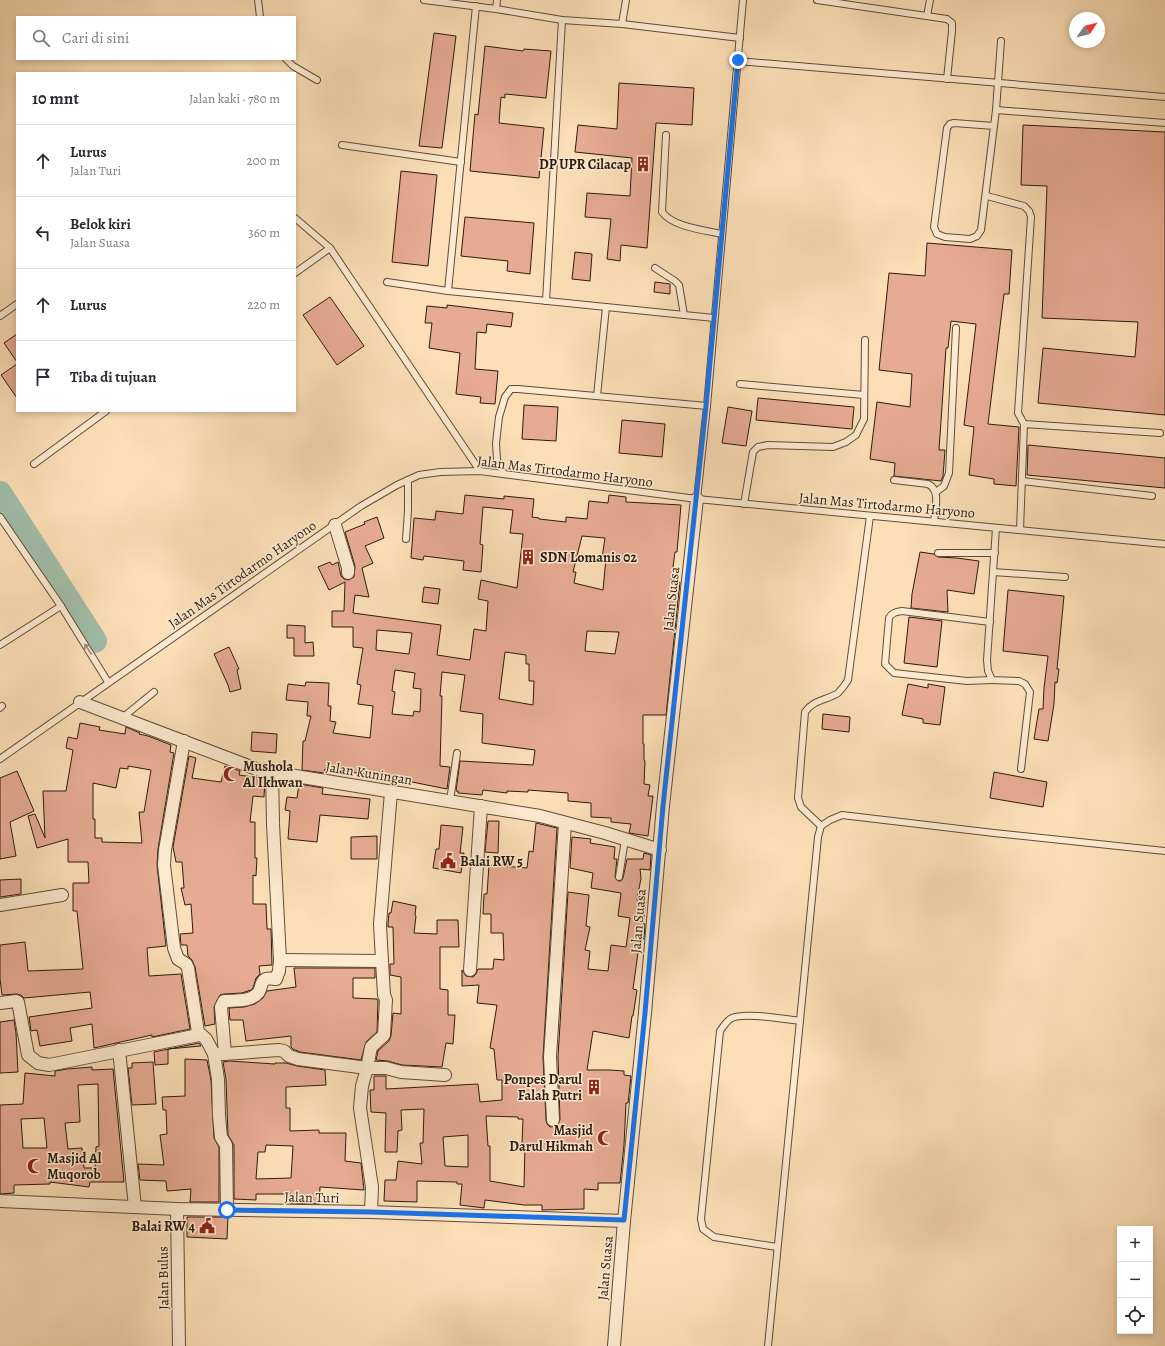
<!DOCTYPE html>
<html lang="id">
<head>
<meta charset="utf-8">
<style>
  :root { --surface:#fff; --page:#f7f7f7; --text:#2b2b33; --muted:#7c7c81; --line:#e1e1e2 }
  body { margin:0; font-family:Alegreya,serif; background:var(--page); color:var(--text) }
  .controls { position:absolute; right:12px; bottom:12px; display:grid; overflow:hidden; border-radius:0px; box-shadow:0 2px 6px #0003 }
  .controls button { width:36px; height:36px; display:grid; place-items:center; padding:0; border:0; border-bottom:1px solid var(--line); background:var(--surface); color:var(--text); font:20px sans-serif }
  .compass { position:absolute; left:1069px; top:12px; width:36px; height:36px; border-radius:50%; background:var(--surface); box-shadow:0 2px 6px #0003; rotate:55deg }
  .stop { position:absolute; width:12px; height:12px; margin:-9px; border:3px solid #1a73e8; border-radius:50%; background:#fff }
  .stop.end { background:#1a73e8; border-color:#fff; box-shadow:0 1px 4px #0008 }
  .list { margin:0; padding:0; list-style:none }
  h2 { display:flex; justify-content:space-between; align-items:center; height:52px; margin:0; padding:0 16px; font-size:17px }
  h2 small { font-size:13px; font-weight:400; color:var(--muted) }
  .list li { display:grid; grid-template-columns:26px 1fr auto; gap:12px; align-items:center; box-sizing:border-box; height:72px; padding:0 16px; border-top:1px solid var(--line) }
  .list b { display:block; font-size:15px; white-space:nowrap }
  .list p { margin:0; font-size:13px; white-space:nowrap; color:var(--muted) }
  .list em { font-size:13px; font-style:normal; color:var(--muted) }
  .icon { flex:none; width:22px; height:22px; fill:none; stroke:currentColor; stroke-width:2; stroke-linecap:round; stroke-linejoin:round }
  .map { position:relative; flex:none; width:1165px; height:1346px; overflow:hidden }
  .search { position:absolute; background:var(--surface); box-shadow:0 2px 6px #0003; left:16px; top:16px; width:280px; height:44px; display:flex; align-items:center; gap:10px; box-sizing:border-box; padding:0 14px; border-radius:0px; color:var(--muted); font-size:15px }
  .panel { position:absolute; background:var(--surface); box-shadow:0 2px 6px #0003; left:16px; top:72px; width:280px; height:340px; border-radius:0px }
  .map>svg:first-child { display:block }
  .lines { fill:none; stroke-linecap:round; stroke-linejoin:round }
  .river { stroke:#a0bda9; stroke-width:24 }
  .building { fill:#e7ab93; stroke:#2c1b11; fill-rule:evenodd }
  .lane-casing { stroke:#604c3a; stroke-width:8 }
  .street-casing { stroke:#604c3a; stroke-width:14 }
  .lane { stroke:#fdead0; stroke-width:6 }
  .street { stroke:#fdead0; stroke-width:12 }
  .oneway { stroke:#9f8d7a }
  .route { stroke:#1a73e8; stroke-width:5 }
  .labels { text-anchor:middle; stroke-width:3; stroke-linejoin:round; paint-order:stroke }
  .poi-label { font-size:14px; font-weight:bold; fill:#2c1b11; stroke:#fdead0; text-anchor:end }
  .street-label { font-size:14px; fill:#2c1b11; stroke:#fdead0 }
</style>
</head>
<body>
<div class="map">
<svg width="1165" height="1346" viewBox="0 0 1165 1346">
  <rect width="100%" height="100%" fill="#fcdfb7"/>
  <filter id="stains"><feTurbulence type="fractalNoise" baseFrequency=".005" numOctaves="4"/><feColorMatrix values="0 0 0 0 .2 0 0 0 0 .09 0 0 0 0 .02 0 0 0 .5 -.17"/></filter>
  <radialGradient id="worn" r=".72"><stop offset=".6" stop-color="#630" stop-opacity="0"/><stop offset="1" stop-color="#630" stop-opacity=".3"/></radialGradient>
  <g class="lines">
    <polyline class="river" points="0,493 95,641"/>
  </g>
  <g class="building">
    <polygon points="434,33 456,36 442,148 419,146"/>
    <polygon points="485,46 523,51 524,49 551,51 546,98 505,94 505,98 501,97 499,123 544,128 539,178 470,171 475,114 478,115"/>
    <polygon points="619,83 694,88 692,125 656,123 647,248 621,245 620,261 607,259 611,219 585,217 587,193 630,196 632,158 575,152 578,125 617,129"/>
    <polygon points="1023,125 1165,132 1165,415 1038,403 1043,348 1135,357 1138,322 1042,318 1047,186 1021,185"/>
    <polygon points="401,171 437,175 428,266 392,262"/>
    <polygon points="465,217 534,223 530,274 507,271 508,261 461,256"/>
    <polygon points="927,243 1012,250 1009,294 1004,294 988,424 1019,427 1016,486 994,484 994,479 969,475 974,427 964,425 976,324 951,321 948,348 946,348 939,450 945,450 943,476 941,481 894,476 895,463 870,459 877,402 910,407 912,374 879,370 889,273 925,276"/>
    <polygon points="575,252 592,254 590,281 572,279"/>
    <polygon points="655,282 670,284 670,294 654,292"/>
    <polygon points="330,297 364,346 337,365 303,315"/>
    <polygon points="447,305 513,313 511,327 487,324 486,333 477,332 475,369 498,371 495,404 480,403 481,397 456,394 460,353 429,348 432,323 425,323 427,306 447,308"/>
    <polygon points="17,334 17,362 4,343"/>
    <polygon points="17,364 17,398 1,375"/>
    <polygon points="758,398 854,407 852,429 756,420"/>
    <polygon points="524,405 558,407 556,441 522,439"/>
    <polygon points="728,407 752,411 746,446 722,443"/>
    <polygon points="622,420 665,424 662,457 619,453"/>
    <polygon points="1028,445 1165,458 1165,488 1027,475"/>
    <path d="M465,495L504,499V496L534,499L532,517L539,518V519L566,522V517L587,519L589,501L608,503L609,495L626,497V502L681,505L677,552H675L671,582H680L666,715H643V744H644V760L645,761L644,784L650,785L648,796H653L648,836L629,833L631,824L611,822V818L591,817V803L568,801V793L528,790V792L507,791V793L483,790L482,795L458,793V791H456L460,761L533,765L535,750L482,743L483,714L460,711L465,675L442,672L440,696H442L440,766L450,767L447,789L407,781V779L389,776V775L365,771V774L325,769L324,773L302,770L303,741H305L311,716H307L308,702L286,700L288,684L305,686L306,682L329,683L328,706H331L330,721L336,722L333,733L370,738L373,706L358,704L361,685L357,684L363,648L353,647V627H332V611H344L345,582L329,590L318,567L330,562L332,565L338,562L341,576L344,579L348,580L354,577L355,566L345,532L365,524L364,522L377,517L384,538L365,546L373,563L362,568L369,597L355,595L353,613L441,625L437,655L470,660L474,629L486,631L488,601L478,599L481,580L517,588L523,534L510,533L513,510L483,507L480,544L483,545L481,572L463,570L464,561L424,556L423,560L411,558L414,518L435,520L436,511L463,514ZM582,536L605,538L602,558H606L603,590L574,583L576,572H573ZM377,630L412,633L409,654L376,650ZM587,631L619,632L615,654L585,651ZM505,652L526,655V664H529V681H534L533,705L499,699ZM395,670L415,673L413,688L421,689L420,712L414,711L413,716L392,714L395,692L392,691Z"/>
    <polygon points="920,552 934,554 938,557 957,558 979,561 974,594 947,590 948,612 911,608 912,594"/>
    <polygon points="424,587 440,589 438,604 422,602"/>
    <polygon points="1008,590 1064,596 1057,669 1059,669 1057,683 1055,682 1054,704 1048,741 1034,739 1039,709 1043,709 1044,688 1048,656 1003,651"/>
    <polygon points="909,617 942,621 937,667 904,663"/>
    <polygon points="287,625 305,626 305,643 313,642 314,656 294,656 294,638 287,638"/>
    <polygon points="229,647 239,669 237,670 241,689 230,692 228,685 214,654"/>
    <polygon points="908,684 928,688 928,684 945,687 940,725 923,723 923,719 902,715"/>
    <polygon points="823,714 850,717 849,732 822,729"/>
    <path d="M80,723L100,727L99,730L125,734L126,727L140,733L139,734L148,736L171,745L170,752L174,753L158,849L157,865L166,946L147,948L149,976L181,974L190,1029L152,1037V1035L94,1048L92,1024L70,1028L72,1041L40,1046L37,1030L31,1031L29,1017L92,1008L90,992L24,998L21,995L16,994L2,995L0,979V945L25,942L28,971L83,969L77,911H73V883H89L88,862H68V839L37,848L28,816L35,814L45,838L43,791H66L73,750L66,748L68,737L77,739ZM128,766L151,770L144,812H139L142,843L102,842V838H95V819H93V783L116,788L120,768L128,769Z"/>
    <polygon points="252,732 277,734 276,753 251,751"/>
    <polygon points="189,756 196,758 192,778 221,782 225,766 240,771 239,775 265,779 264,797 253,796 250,822 255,822 255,858 257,858 256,876 253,875 253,904 266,904 267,929 271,929 272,965 259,966 260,974 256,978 253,988 251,990 242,993 224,994 220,995 214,1007 215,1024 205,1026 195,967 192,960 188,956 187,945 181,945 180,934 193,933 191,904 185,905 181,888 184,888 182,862 176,862 173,847"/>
    <polygon points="17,771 34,811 10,822 16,856 0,859 0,778"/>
    <polygon points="994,772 1047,782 1043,807 990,798"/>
    <polygon points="299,784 323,788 322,794 370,799 368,819 320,815 317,842 288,839 290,811 285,810 287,797 297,798"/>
    <polygon points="488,821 499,821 498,853 485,852"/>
    <path d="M536,823L557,828L543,1057L546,1120L547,1124L550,1127L557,1126L560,1120L558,1057L568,892L589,895L586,926L590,927L585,950L590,951L588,969L608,971L611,945L626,947L630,918L618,916L621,893L591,888L593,873L570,868L572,837L591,839L590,843L615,847L614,859H617L615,877L618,881H621L623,878L627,859H643L644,853L651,855L650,870L640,869L641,878L637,900L646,901L643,923L645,924L644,939L640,938L633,989L637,990L633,1016H632L629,1038L593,1031L587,1070H610L624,1071V1075L631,1076L628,1103H626L624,1145L620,1183H598V1190L584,1189V1209L542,1210V1205H524L485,1200L484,1208L460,1205L462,1184H457V1182L417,1181V1202L384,1201L385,1180H396L398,1161L422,1164L420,1143H423L424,1109L401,1110L402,1130L398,1131L397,1152H385L386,1113L371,1112L370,1090H374V1076H386V1089L478,1084L480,1102L502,1100V1080H497L494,1049L490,1048L497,1005L477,1003L479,985L462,986V970L466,976L473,977L476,974L478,969H493L494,959L504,960L503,933H491V914H483L484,894H487L489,865L527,868L529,851L533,852ZM486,1116L518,1117V1119H523L522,1143L525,1144L524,1187L490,1181V1146H488ZM468,1135V1167L445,1166L443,1137Z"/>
    <polygon points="441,825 463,827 460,853 464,853 461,873 433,868 436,849 439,849"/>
    <polygon points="377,836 377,859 351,859 351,837"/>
    <polygon points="21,879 21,894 0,897 0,880"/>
    <polygon points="393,901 416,906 415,915 416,916 414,933 437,934 437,920 458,920 459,947 440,947 440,989 448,990 448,1015 455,1015 453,1044 446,1043 442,1067 402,1065 388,1061 376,1060 378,1051 389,1041 391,1036 393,1013 401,1014 401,977 390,975 390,964 394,964 393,927 388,927 388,924 389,913 391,913"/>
    <polygon points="294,968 375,968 375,978 353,978 353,998 377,999 378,1001 377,1032 366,1042 361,1060 300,1052 293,1049 291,1047 291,1036 246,1041 243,1020 230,1020 229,1008 244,1007 255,1004 263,998 267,991 296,987"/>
    <polygon points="14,1020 16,1033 18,1072 0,1073 0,1022"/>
    <polygon points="199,1043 201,1046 168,1049 168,1064 155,1065 154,1052"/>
    <polygon points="185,1059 207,1060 211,1080 214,1138 219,1147 219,1202 190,1202 191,1189 167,1191 166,1181 140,1180 138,1164 164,1165 160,1135 167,1134 166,1110 163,1110 162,1097 185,1096"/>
    <path d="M229,1061L275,1064V1063H286L297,1066L325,1070L326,1085L286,1087V1108H290V1131L319,1130V1133H346L345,1161L361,1163L364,1190L320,1187L319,1204L290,1203L291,1194H256V1200L234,1199V1145L228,1135L226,1079L223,1062ZM266,1145L293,1146L291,1178L256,1179L258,1152H265Z"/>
    <polygon points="153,1062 156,1104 132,1105 128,1068 132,1068 132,1063"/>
    <path d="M92,1067V1070L113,1069L124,1182H90L89,1187L50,1182V1184L14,1185V1193L0,1194V1105L23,1104L25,1073L55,1076V1071L67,1069ZM98,1084L99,1146L96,1147L95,1168H84L82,1148L68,1149L65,1123L80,1122L78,1085ZM44,1118L47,1148H23L21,1119Z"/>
    <polygon points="187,1217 228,1217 227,1239 187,1237"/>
  </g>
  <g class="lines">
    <defs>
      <g id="lane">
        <polyline points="258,0 260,17"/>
        <polyline points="424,0 496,9 562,20 622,24 740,38"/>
        <polyline points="817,0 947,19 952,23 952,31 947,79"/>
        <polyline points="476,6 448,291 714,318"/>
        <polyline points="496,9 497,0"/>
        <polyline points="927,16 930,0"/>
        <polyline points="622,24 626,0"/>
        <polyline points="286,59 293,66 317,80"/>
        <polyline points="738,61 1165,97"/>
        <polyline points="996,110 1165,123"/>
        <polyline points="994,126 954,123 950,124 947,128 934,227 937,234 945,237 970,239 977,236 981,230 996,110 1001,41"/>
        <path d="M666,135L662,212C673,227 704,230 722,234"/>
        <polyline points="342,145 461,162"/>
        <polyline points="987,196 1024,206 1029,211 1031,217 1018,413 1024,424"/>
        <polyline points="295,218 330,248 480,471"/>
        <polyline points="655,268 675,281 679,285 684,315"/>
        <polyline points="295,273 330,248"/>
        <polyline points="387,282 448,291"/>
        <polyline points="546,301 562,20"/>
        <polyline points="0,316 17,304"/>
        <polyline points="740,384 864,395"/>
        <polyline points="597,396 606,307"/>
        <polyline points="34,464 106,411"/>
        <polyline points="504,474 497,460 496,443 499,417 505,397 511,389 518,389 707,406"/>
        <path d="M894,480L928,484C941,490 935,509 934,522"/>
        <polyline points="1022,481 1152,496"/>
        <polyline points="936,492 944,486 949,473 956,328"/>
        <polyline points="697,499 707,406 743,0"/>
        <polyline points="744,504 753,452 758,447 768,445 833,447 846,442 856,435 864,419 865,340"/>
        <polyline points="0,517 61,606 108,682"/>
        <polyline points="996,528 987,660 988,671 992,680 1019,681 1025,684 1030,692 1021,769"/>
        <polyline points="1020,530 1024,424 1160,433"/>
        <polyline points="406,539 408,511 408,480"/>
        <polyline points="938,553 995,553"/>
        <polyline points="993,572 1065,577"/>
        <path d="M990,622L902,611C895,612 892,613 889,618L885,664L894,673L967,681L992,680"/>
        <polyline points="0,645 61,606"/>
        <polyline points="0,708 2,706"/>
        <polyline points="122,718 154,692"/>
        <polyline points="0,759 361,506 397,485 419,475 440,472 480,471 697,499 1165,544"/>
        <polyline points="450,801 457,753"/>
        <path d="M821,826L801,807L798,798L805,712C813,700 827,700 838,693C842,689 845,685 848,680L870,516"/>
        <polyline points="619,877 625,840"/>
        <path d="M777,1247L714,1237L703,1229L701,1219L720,1031C723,1027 727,1020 732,1018C744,1012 785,1019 800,1021"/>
        <polyline points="768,1346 818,837 821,826 830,820 842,815 994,833 1165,851"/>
      </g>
      <g id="street">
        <polyline points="335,525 348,568 348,573"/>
        <polyline points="80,702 259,770 540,816 605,833 660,850"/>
        <polyline points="184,741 165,850 164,865 174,948 178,959 186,964 188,968 198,1032 206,1039 214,1054 218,1079 219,1116 221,1137 226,1145 227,1210"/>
        <polyline points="0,905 62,895"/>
        <polyline points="280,960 382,961 380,924 391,792"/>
        <polyline points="382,961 384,995 386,1000 384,1035 371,1047 367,1068 386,1068 401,1072 445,1075"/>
        <polyline points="470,970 481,806"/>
        <polyline points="0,1003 16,1001 18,1002 28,1055 38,1063 49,1065 199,1035"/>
        <polyline points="119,1050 135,1207"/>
        <path d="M214,1054H225L221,1007L224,1001C235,1000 251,1002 258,993C262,989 260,981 266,979C269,978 273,979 276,979L279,971L280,960L273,824L272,772"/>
        <polyline points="225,1054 279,1050 284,1051 289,1056 298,1059 367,1068 362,1086 360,1108 372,1187 371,1212"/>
        <polyline points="553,1120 550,1057 565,823"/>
        <polyline points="0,1201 177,1209 371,1212 624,1221"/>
        <polyline points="177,1209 179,1346"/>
        <polyline points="614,1346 624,1221 645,1013 663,806 697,499"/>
      </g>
    </defs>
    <use href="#lane" class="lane-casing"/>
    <use href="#street" class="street-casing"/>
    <use href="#lane" class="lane"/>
    <use href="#street" class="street"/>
  </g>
  <defs><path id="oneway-shaft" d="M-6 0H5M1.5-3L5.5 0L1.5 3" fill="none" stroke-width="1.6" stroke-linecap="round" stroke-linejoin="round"/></defs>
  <use class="oneway" href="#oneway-shaft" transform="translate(88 649) rotate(-123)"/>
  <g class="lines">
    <polyline class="route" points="227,1210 371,1212 624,1220 645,1013 663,806 706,406 738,60"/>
  </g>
  <defs>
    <symbol id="building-bare" viewBox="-9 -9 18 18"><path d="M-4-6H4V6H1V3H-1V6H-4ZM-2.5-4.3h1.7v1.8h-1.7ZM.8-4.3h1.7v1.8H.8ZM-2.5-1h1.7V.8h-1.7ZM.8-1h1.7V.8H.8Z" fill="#8f2418" stroke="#fdead0" stroke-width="2.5" paint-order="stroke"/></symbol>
    <symbol id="mosque-bare" viewBox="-9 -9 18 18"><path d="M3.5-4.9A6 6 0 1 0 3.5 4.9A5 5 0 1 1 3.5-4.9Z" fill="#8f2418" stroke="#fdead0" stroke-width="2.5" paint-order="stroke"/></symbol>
    <symbol id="civic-bare" viewBox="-9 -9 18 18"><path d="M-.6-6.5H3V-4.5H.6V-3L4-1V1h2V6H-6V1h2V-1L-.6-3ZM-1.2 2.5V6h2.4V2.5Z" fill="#8f2418" stroke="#fdead0" stroke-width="2.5" paint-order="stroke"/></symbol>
  </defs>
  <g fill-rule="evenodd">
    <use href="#building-bare" x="632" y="153" width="22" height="22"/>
    <use href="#building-bare" x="517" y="546" width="22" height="22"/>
    <use href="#mosque-bare" x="220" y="763" width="22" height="22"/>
    <use href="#civic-bare" x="437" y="850" width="22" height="22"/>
    <use href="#building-bare" x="583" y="1076" width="22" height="22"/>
    <use href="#mosque-bare" x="594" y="1127" width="22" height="22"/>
    <use href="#mosque-bare" x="24" y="1155" width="22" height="22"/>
    <use href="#civic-bare" x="196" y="1215" width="22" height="22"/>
  </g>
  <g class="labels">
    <g class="poi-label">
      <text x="631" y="169">DP UPR Cilacap</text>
      <text x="540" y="562" text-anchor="start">SDN Lomanis 02</text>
      <text x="243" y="771" text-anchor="start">Mushola<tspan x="243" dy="16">Al Ikhwan</tspan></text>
      <text x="460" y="866" text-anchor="start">Balai RW 5</text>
      <text x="582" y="1084">Ponpes Darul<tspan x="582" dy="16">Falah Putri</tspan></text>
      <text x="593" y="1135">Masjid<tspan x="593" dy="16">Darul Hikmah</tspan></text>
      <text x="47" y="1163" text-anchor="start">Masjid Al<tspan x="47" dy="16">Muqorob</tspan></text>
      <text x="195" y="1231">Balai RW 4</text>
    </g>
    <g class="street-label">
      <text transform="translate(565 471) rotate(7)" y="5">Jalan Mas Tirtodarmo Haryono</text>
      <text transform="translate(887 505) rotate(5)" y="5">Jalan Mas Tirtodarmo Haryono</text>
      <text transform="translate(242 574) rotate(-35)" y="5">Jalan Mas Tirtodarmo Haryono</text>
      <text transform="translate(671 599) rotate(-84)" y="5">Jalan Suasa</text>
      <text transform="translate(369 773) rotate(9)" y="5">Jalan Kuningan</text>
      <text transform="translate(638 921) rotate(-85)" y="5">Jalan Suasa</text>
      <text transform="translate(312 1197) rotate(1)" y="5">Jalan Turi</text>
      <text transform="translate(605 1268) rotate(-85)" y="5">Jalan Suasa</text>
      <text transform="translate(163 1278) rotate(-91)" y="5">Jalan Bulus</text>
    </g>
  </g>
  <rect width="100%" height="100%" filter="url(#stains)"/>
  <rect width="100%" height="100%" fill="url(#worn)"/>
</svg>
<div class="controls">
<button>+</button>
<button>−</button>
<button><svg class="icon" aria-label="locate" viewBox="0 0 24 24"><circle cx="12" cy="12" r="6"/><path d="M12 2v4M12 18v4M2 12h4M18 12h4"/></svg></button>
</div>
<svg class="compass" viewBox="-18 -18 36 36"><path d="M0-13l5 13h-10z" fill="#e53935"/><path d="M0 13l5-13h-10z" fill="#7c7c81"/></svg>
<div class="stop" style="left:227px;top:1210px"></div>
<div class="stop end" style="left:738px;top:60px"></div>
<div class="search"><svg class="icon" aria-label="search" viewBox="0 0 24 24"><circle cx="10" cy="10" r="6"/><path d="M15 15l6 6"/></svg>Cari di sini</div>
<section class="panel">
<h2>10 mnt<small>Jalan kaki · 780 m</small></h2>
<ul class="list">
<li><svg class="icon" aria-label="ahead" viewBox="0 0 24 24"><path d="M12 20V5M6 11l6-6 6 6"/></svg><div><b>Lurus</b><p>Jalan Turi</p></div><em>200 m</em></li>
<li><svg class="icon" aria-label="left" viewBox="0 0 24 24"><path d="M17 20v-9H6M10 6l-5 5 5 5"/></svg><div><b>Belok kiri</b><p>Jalan Suasa</p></div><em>360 m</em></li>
<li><svg class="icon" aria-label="ahead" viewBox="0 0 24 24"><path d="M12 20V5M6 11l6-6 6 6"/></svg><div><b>Lurus</b></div><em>220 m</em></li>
<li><svg class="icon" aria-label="arrive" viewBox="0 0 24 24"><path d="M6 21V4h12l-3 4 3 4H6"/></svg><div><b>Tiba di tujuan</b></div></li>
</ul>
</section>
</div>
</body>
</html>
